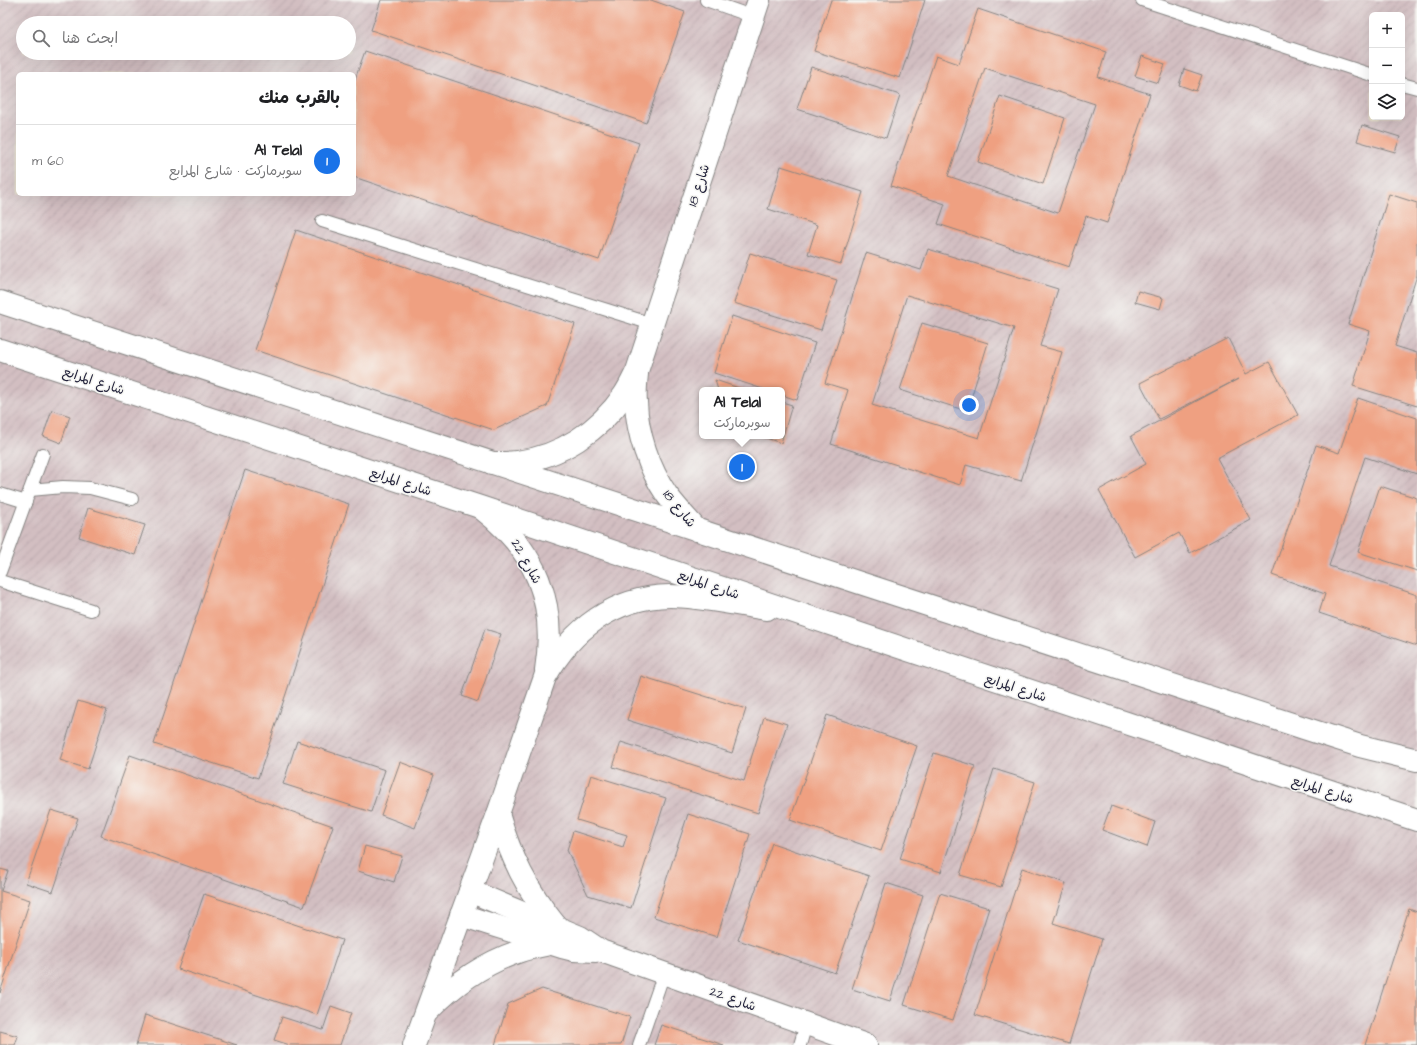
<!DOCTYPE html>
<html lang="ar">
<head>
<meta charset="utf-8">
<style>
  :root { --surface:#fff; --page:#f6f6f6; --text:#202124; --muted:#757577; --line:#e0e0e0; --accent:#1a73e8 }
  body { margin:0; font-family:"Architects Daughter","Playpen Sans Arabic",sans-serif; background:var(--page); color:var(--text); direction:rtl }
  .controls { position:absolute; right:12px; top:12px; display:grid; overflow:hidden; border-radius:6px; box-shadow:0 4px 16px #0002 }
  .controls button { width:36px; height:36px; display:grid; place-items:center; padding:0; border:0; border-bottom:1px solid var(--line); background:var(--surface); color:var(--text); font:20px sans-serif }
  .you { position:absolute; left:969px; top:405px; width:14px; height:14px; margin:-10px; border:3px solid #fff; border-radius:50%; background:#1a73e8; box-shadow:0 0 0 6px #1a73e833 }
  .badge { display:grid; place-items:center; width:26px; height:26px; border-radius:50%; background:var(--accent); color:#fff; font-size:13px; font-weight:700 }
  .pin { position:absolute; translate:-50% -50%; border:2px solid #fff; box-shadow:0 1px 4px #0006 }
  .popup { position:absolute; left:699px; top:387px; width:86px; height:52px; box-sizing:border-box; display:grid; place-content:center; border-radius:6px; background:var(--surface); filter:drop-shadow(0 1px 3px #0005); font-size:13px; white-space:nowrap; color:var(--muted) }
  .popup b { font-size:15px; color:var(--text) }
  .popup::after { content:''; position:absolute; left:50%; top:100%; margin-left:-8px; border:8px solid transparent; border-top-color:var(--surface) }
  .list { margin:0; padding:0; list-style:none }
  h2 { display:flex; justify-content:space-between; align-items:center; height:52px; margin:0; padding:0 16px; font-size:17px }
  h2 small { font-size:13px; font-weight:400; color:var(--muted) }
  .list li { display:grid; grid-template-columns:26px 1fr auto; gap:12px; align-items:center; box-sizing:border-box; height:72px; padding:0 16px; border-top:1px solid var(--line) }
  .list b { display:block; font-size:15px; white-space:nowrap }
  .list p { margin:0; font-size:13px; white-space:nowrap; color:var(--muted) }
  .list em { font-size:13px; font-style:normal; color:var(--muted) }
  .icon { flex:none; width:22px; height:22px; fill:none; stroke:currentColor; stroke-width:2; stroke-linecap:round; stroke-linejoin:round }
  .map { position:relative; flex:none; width:1417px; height:1045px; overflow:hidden; direction:ltr }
  .search { position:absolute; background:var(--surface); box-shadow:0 4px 16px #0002; left:16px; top:16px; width:340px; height:44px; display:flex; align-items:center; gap:10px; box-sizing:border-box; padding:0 14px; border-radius:22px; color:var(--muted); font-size:15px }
  .panel { position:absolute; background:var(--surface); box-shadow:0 4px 16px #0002; left:16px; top:72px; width:340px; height:124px; border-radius:6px; direction:rtl }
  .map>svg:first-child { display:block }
  .industrial { fill:url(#industrial-furrows); fill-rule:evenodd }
  .building { fill:#efa081; fill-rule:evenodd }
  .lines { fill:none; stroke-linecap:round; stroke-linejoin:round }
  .service-casing { stroke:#868482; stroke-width:14 }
  .minor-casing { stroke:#868482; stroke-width:24 }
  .secondary-casing { stroke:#868482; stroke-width:24 }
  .service { stroke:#fff; stroke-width:12 }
  .minor { stroke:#fff; stroke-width:22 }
  .secondary { stroke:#fff; stroke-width:22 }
  .labels { text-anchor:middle; stroke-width:3; stroke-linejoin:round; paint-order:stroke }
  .street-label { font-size:13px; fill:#22223b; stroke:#f6f6f2 }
</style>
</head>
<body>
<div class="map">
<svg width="1417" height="1045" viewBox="0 0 1417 1045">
  <defs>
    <pattern id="industrial-furrows" width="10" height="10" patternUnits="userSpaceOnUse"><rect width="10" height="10" fill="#d2bec1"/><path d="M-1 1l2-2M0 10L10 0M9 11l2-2" fill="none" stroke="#b4a3a7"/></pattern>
  </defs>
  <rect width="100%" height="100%" fill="#f6f6f2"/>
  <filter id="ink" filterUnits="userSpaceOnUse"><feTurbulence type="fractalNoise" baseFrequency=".025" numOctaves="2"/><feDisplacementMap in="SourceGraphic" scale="8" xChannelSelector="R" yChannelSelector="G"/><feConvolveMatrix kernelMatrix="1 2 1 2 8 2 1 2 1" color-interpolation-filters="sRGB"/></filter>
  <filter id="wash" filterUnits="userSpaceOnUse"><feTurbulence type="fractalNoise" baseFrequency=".012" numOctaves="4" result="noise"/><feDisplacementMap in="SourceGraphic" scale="16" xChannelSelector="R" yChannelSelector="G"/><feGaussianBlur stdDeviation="0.9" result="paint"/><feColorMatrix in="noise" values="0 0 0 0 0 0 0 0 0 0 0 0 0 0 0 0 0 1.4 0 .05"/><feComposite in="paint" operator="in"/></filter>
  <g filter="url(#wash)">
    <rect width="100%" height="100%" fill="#eae5c9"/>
    <path class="industrial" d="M0,0H1417V1045H0ZM1372,15H1402V117H1372ZM23,23H349V53H23ZM18,74H354V194H18ZM702,390H782V436H702Z"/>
    <g id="blocks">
      <g class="building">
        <polygon points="381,0 651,0 685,12 646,123 371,30"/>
        <polygon points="831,0 925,0 900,78 814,51"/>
        <path d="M978,9L1106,52L1098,77L1150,94L1107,223L1086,216L1069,267L938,224L945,204L891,186L936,56L959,64ZM985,68L1095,104L1058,213L948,176Z"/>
        <polygon points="365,51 639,143 599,260 354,177 354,82"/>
        <polygon points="1142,56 1165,64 1158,83 1135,76"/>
        <polygon points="811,67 900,95 886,138 797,109"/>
        <polygon points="1184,69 1202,75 1196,91 1179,85"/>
        <polygon points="1000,96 1065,118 1043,184 978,162"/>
        <polygon points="1362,125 1400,137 1395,152 1357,141"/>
        <polygon points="781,166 863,192 841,264 808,254 817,225 768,209"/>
        <polygon points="1389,194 1417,203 1417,275 1395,346 1417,353 1417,406 1353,386 1370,331 1348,324"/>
        <polygon points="296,230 575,324 547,406 494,430 255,350"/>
        <path d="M928,249L1058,289L1040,346L1062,352L1021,481L966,465L960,485L831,444L848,390L825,383L866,253L921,270ZM907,295L1014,328L979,438L872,405Z"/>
        <polygon points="750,253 837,280 821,330 734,303"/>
        <polygon points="1138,291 1163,298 1160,309 1135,302"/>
        <polygon points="732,316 815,343 797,400 782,395 782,390 766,390 714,373"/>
        <polygon points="922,323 988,343 967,411 900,390"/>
        <polygon points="1228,338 1246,374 1269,362 1298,415 1217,458 1251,520 1190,553 1179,533 1135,557 1099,490 1146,464 1131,436 1238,379 1159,419 1140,383"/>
        <polygon points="715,380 745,390 718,390"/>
        <polygon points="1358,398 1417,418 1417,474 1365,457 1329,566 1417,595 1417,646 1319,613 1325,594 1272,575 1316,445 1339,453"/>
        <polygon points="782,402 792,405 781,443 760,436 782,436"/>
        <polygon points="52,410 70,416 61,443 43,436"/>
        <polygon points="245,470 349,504 258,778 154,744"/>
        <polygon points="1380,486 1417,498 1417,571 1358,552"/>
        <polygon points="88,508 145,525 135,555 79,537"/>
        <polygon points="485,629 501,634 478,702 462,696"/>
        <polygon points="641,676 746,709 732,753 627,720"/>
        <polygon points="78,701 107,710 88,769 60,760"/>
        <polygon points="827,715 917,746 881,851 790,820"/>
        <polygon points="764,717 787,724 758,813 613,767 621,742 744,781"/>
        <polygon points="297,741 385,770 371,812 283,784"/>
        <polygon points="934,753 975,766 941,872 900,859"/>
        <polygon points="130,755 333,826 304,907 101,836"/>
        <polygon points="400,762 434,775 415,828 381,815"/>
        <polygon points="994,769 1035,782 1001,887 960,875"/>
        <polygon points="591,775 666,798 631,908 588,895 567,850 573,831 623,847 627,835 577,820"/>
        <polygon points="1111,806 1155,822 1147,847 1102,830"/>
        <polygon points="51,810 78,818 53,892 26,883"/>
        <polygon points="688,814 750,834 717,937 654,917"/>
        <polygon points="772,843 869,876 835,973 738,940"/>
        <polygon points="365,846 402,856 394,882 358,871"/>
        <polygon points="1022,868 1066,883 1053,923 1102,939 1069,1044 975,1015"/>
        <polygon points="0,869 8,871 1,891 30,900 0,993"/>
        <polygon points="886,883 923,895 890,1001 852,989"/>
        <polygon points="940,893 989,908 953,1020 904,1005"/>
        <polygon points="204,894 342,940 317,1015 178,969"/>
        <polygon points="1409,909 1417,912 1417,1045 1365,1045"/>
        <polygon points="542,989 630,1017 621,1045 495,1045 508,1004"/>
        <polygon points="331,1006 351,1013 340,1045 290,1045 274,1040 282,1017 323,1030"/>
        <polygon points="145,1015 237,1045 136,1045"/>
        <polygon points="661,1025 724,1045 654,1045"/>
        <polygon points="0,1031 18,1036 15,1045 0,1045"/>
      </g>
    </g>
  </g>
  <g filter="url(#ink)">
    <use href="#blocks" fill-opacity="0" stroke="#868482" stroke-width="1"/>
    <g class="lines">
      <defs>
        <g id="service">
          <polyline points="706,0 754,17"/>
          <polyline points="1142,0 1372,75"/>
          <polyline points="1402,84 1417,88"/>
          <polyline points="322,221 652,324"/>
          <polyline points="30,490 63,487 90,488 132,499"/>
          <polyline points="0,494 26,502"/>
          <polyline points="0,572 43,454"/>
          <polyline points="0,581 91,610"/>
          <polyline points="639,1045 664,973"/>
          <polyline points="800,1045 806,1024"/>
        </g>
        <g id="minor">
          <path d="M637,374C636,383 635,392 636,402C637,433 649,469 667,495C676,507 687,519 697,530"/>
          <path d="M492,463C500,463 509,463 517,462C560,457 599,431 624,395C629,388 633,379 637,371L759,0"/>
          <path d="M481,508C536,550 557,602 546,670"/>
          <path d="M498,814C511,858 527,890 556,926"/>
          <polyline points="470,891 580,937 601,951 866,1045"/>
          <polyline points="461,915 562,947 574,950 596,951"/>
          <path d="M428,1011C454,984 484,963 520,951C529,948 540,946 550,944"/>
          <path d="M414,1045L498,814L545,677C572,629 614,597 670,596C701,596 736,605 767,609"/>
        </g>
        <g id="secondary">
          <polyline points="0,302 1304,728 1360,746 1417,760"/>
          <polyline points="0,350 480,507 1417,820"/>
        </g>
      </defs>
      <use href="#service" class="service-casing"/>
      <use href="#minor" class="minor-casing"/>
      <use href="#secondary" class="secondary-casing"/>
      <use href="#service" class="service"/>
      <use href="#minor" class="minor"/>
      <use href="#secondary" class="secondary"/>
    </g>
  </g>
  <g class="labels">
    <g class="street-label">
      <text transform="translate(698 185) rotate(-72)" y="5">شارع 18</text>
      <text transform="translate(94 380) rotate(18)" y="5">شارع المرابع</text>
      <text transform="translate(401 481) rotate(18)" y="5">شارع المرابع</text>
      <text transform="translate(680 508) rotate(51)" y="5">شارع 18</text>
      <text transform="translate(527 561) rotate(61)" y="5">شارع 22</text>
      <text transform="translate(709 584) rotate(19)" y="5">شارع المرابع</text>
      <text transform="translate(1016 687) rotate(18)" y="5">شارع المرابع</text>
      <text transform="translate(1323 789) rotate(18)" y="5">شارع المرابع</text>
      <text transform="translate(733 998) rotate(20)" y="5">شارع 22</text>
    </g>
  </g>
</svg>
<div class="controls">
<button>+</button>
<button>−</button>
<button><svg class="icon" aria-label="layers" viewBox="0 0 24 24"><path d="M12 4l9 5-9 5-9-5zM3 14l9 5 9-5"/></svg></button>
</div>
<div class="you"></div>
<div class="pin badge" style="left:742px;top:467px">1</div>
<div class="popup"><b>Al Telal</b>سوبرماركت</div>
<div class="search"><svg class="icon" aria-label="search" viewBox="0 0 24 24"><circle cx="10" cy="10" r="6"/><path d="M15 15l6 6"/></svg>ابحث هنا</div>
<section class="panel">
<h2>بالقرب منك<small></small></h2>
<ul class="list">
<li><span class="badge">1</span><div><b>Al Telal</b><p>سوبرماركت · شارع المرابع</p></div><em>60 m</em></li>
</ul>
</section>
</div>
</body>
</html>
